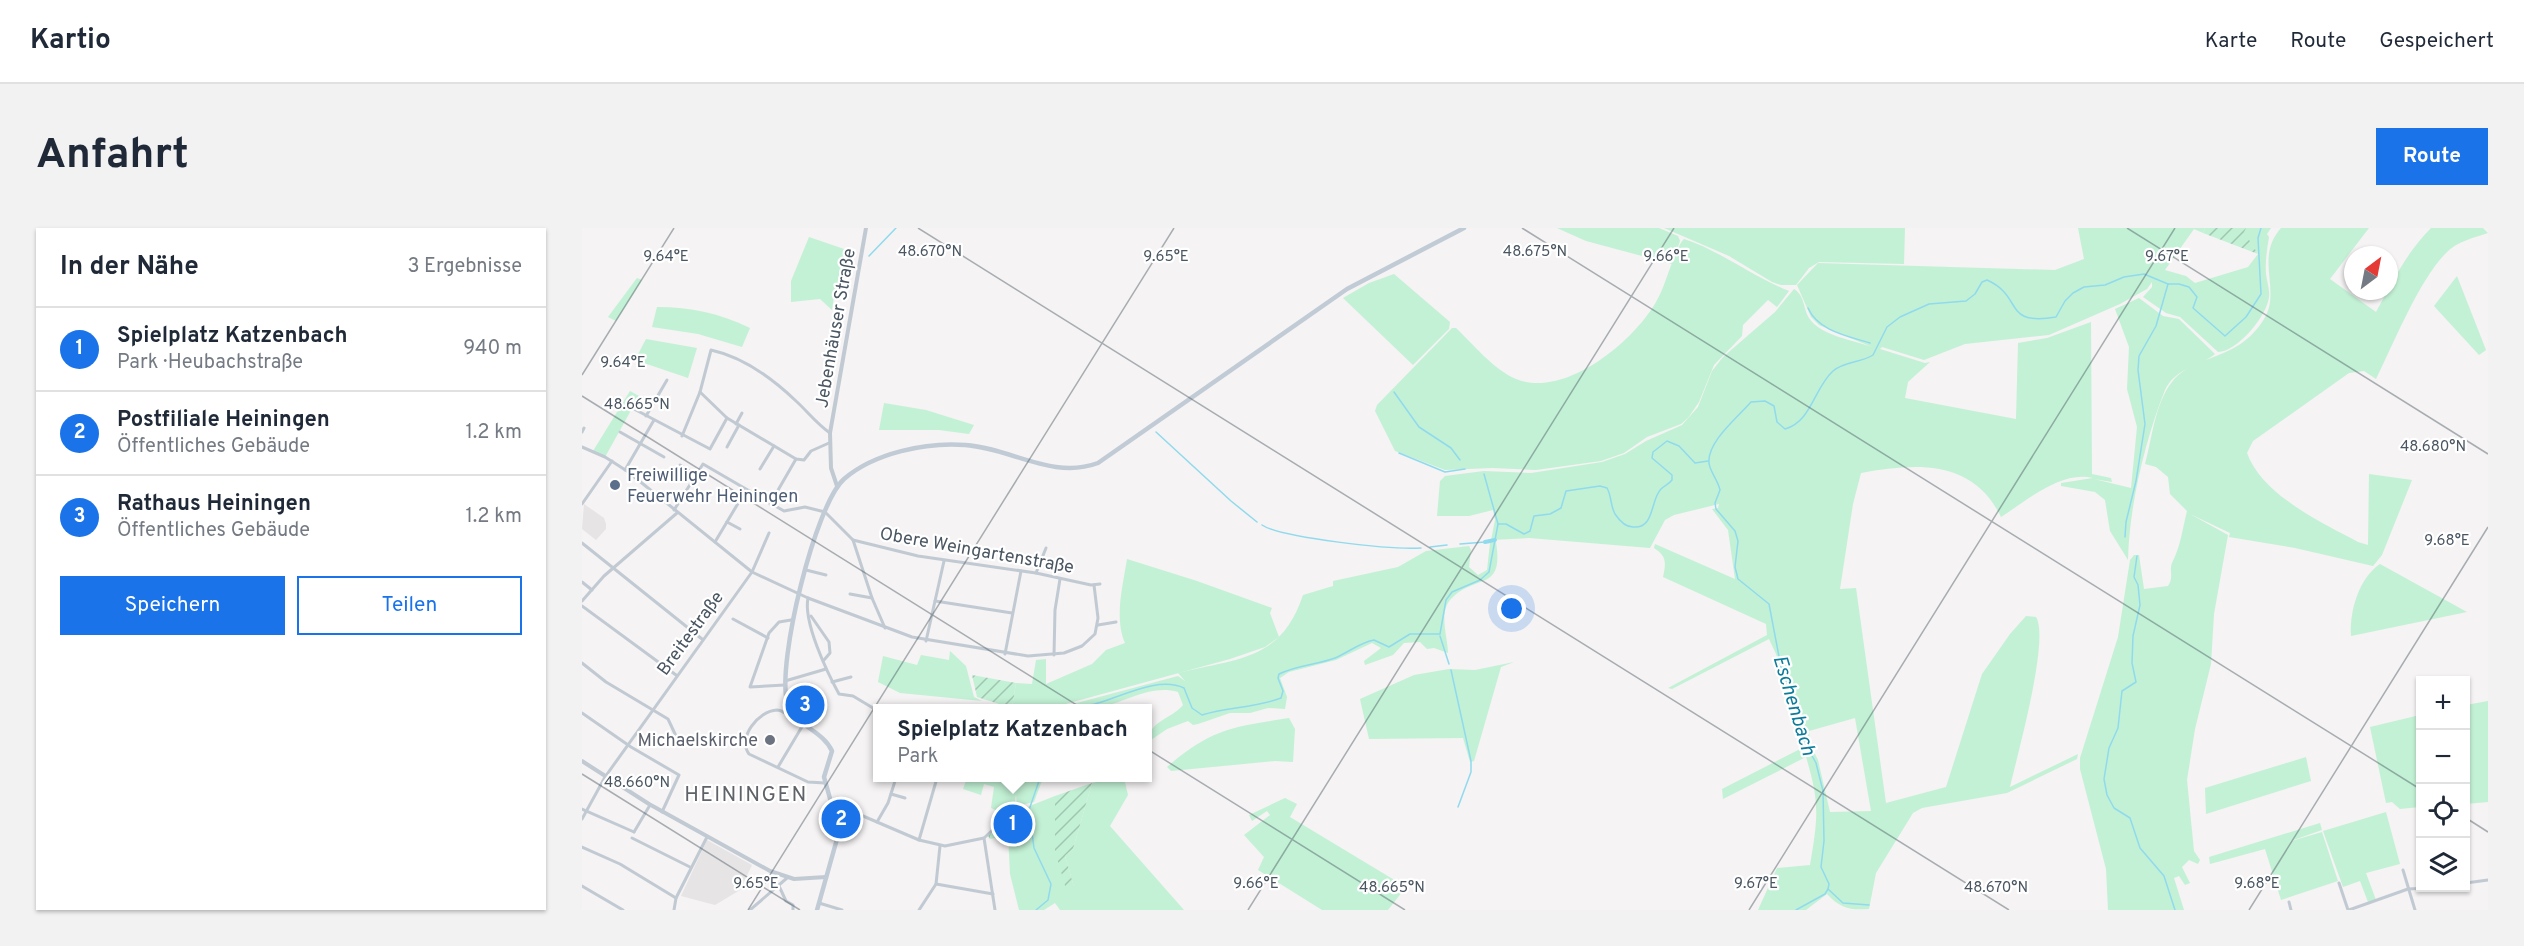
<!DOCTYPE html>
<html lang="de">
<head>
<meta charset="utf-8">
<style>
  :root { --surface:#fff; --page:#f2f2f3; --text:#1f2937; --muted:#747a83; --line:#e0e1e3; --accent:#1a73e8 }
  body { margin:0; font-family:Overpass,sans-serif; background:var(--page); color:var(--text) }
  .controls { position:absolute; right:18px; bottom:18px; display:grid; overflow:hidden; border-radius:0px; box-shadow:0 2px 4px #0004 }
  .controls button { width:54px; height:54px; display:grid; place-items:center; padding:0; border:0; border-bottom:2px solid var(--line); background:var(--surface); color:var(--text); font:30px sans-serif }
  .compass { position:absolute; left:1762px; top:18px; width:54px; height:54px; border-radius:50%; background:var(--surface); box-shadow:0 2px 4px #0004; rotate:32deg }
  .you { position:absolute; left:930px; top:381px; width:21px; height:21px; margin:-15px; border:4px solid #fff; border-radius:50%; background:#1a73e8; box-shadow:0 0 0 9px #1a73e833 }
  .badge { display:grid; place-items:center; width:39px; height:39px; border-radius:50%; background:var(--accent); color:#fff; font-size:20px; font-weight:700 }
  .pin { position:absolute; translate:-50% -50%; border:3px solid #fff; box-shadow:0 2px 6px #0006 }
  .popup { position:absolute; left:291px; top:476px; width:279px; height:78px; box-sizing:border-box; display:grid; place-content:center; border-radius:0px; background:var(--surface); filter:drop-shadow(0 2px 4px #0005); font-size:20px; white-space:nowrap; color:var(--muted) }
  .popup b { font-size:22px; color:var(--text) }
  .popup::after { content:''; position:absolute; left:50%; top:100%; margin-left:-12px; border:12px solid transparent; border-top-color:var(--surface) }
  .list { margin:0; padding:0; list-style:none }
  h2 { display:flex; justify-content:space-between; align-items:center; height:78px; margin:0; padding:0 24px; font-size:26px }
  h2 small { font-size:20px; font-weight:400; color:var(--muted) }
  .list li { display:grid; grid-template-columns:39px 1fr auto; gap:18px; align-items:center; box-sizing:border-box; height:84px; padding:0 24px; border-top:2px solid var(--line) }
  .list b { display:block; font-size:22px; white-space:nowrap }
  .list p { margin:0; font-size:20px; white-space:nowrap; color:var(--muted) }
  .list em { font-size:20px; font-style:normal; color:var(--muted) }
  .actions { display:flex; gap:12px; padding:18px 24px }
  .actions a { flex:1; padding:14px 0; border:2px solid var(--accent); border-radius:0px; text-align:center; font-size:21px; color:var(--accent) }
  .actions .main { background:var(--accent); color:#fff }
  .icon { flex:none; width:33px; height:33px; fill:none; stroke:currentColor; stroke-width:2; stroke-linecap:round; stroke-linejoin:round }
  .map { position:relative; flex:none; width:1906px; height:682px; overflow:hidden; border-radius:0px }
  header { display:flex; align-items:center; gap:36px; box-sizing:border-box; height:84px; padding:0 30px; background:var(--surface); border-bottom:2px solid var(--line) }
  header strong { font-size:28px }
  nav { display:flex; gap:33px; margin-inline-start:auto; font-size:21px }
  .intro { display:flex; align-items:center; justify-content:space-between; box-sizing:border-box; height:144px; padding:0 36px }
  h1 { margin:0; font-size:42px }
  .button { padding:15px 27px; border-radius:0px; background:var(--accent); color:#fff; font-size:21px; font-weight:700 }
  main { display:flex; gap:36px; padding:0 36px }
  aside { flex:1; background:var(--surface); border-radius:0px; box-shadow:0 2px 4px #0004 }
  .map>svg:first-child { display:block }
  .education { fill:#e6e4e5 }
  .grass { fill:#c3f1d5; fill-rule:evenodd }
  .park { fill:url(#park-tufts) }
  .garden { fill:url(#garden-furrows) }
  .lines { fill:none; stroke-linecap:round; stroke-linejoin:round }
  .stream { stroke:#90daee; stroke-width:1.5 }
  .canal { stroke:#90daee; stroke-width:4 }
  .minor { stroke:#c1cad2; stroke-width:3 }
  .tertiary { stroke:#c1cad2; stroke-width:4 }
  .secondary { stroke:#c1cbd6; stroke-width:4.5 }
  .ticks { fill:none; stroke:#4a5661; stroke-width:1.5; stroke-opacity:0.45 }
  .service-dot { fill:#5c6f8a; stroke:#fff; stroke-width:2 }
  .worship-dot { fill:#6b7280; stroke:#fff; stroke-width:2 }
  .labels { text-anchor:middle; stroke-width:4.5; stroke-linejoin:round; paint-order:stroke }
  .street-label { font-size:18px; fill:#4a5661; stroke:#fff }
  .service-label { font-size:18px; fill:#4e5e75; stroke:#fff; text-anchor:start }
  .worship-label { font-size:18px; fill:#5b616d; stroke:#fff; text-anchor:end }
  .water-label { font-size:20px; font-style:italic; fill:#0c7c9b; stroke:#fff }
  .quarter-label { font-size:21px; letter-spacing:1.5px; fill:#5f6368; stroke:#fff }
  .ticks-label { font-size:15px; text-anchor:middle; fill:#4a5661; stroke:#fff; stroke-width:4.5; stroke-linejoin:round; paint-order:stroke }
</style>
</head>
<body>
<header>
<strong>Kartio</strong>
<nav><a>Karte</a><a>Route</a><a>Gespeichert</a></nav>
</header>
<div class="intro"><h1>Anfahrt</h1><a class="button">Route</a></div>
<main>
<aside>
<h2>In der Nähe<small>3 Ergebnisse</small></h2>
<ul class="list">
<li><span class="badge">1</span><div><b>Spielplatz Katzenbach</b><p>Park · Heubachstraße</p></div><em>940 m</em></li>
<li><span class="badge">2</span><div><b>Postfiliale Heiningen</b><p>Öffentliches Gebäude</p></div><em>1.2 km</em></li>
<li><span class="badge">3</span><div><b>Rathaus Heiningen</b><p>Öffentliches Gebäude</p></div><em>1.2 km</em></li>
</ul>
<div class="actions"><a class="main">Speichern</a><a>Teilen</a></div>
</aside>
<div class="map">
<svg width="1906" height="682" viewBox="0 0 1906 682">
  <defs>
    <pattern id="park-tufts" width="24" height="20" patternUnits="userSpaceOnUse" patternTransform="scale(1.5)"><rect width="24" height="20" fill="#c3f1d5"/><path d="M3 7l-1-3M5 7V3M7 7l1-3M15 17l-1-3M17 17v-4M19 17l1-3" fill="none" stroke="#a0c6b0"/></pattern>
    <pattern id="garden-furrows" width="10" height="10" patternUnits="userSpaceOnUse" patternTransform="scale(1.5)"><rect width="10" height="10" fill="#c3f1d5"/><path d="M-1 1l2-2M0 10L10 0M9 11l2-2" fill="none" stroke="#a0c6b0"/></pattern>
  </defs>
  <rect width="100%" height="100%" fill="#f5f3f3"/>
  <g class="education">
    <polygon points="2,276 22,290 24,296 24,301 14,312 0,301"/>
    <polygon points="125,612 170,637 158,662 133,677 99,668"/>
  </g>
  <g class="grass">
    <polygon points="975,0 1077,0 1096,8 1098,13 1090,36 1004,13"/>
    <polygon points="1082,0 1323,0 1322,36 1237,34 1227,40 1214,57 1199,57 1190,54 1147,28"/>
    <path d="M1496,0H1623L1621,5L1612,1L1583,42L1604,48L1613,55L1666,39L1676,26L1661,4L1664,0H1689L1685,6L1687,9C1685,21 1683,34 1684,46C1685,54 1688,62 1687,69C1685,88 1655,124 1636,124L1598,89L1584,85L1561,69L1570,59V54L1565,61L1538,76L1467,107L1383,116L1342,132L1300,119L1298,121L1343,135L1348,134L1326,154L1323,170L1434,191L1436,115L1465,110L1509,94L1510,246L1529,250L1530,254L1512,251L1549,260L1555,199L1545,161L1547,119L1533,81L1557,70L1581,88L1597,91L1633,126C1616,140 1594,139 1583,162C1563,212 1547,279 1546,332L1528,303L1523,272L1513,264L1479,258V255L1511,250C1479,242 1444,273 1419,289C1391,231 1334,235 1279,245L1271,276L1258,361L1274,360L1304,575L1364,559L1400,446L1428,406L1444,388L1454,389C1468,411 1435,528 1428,559L1496,526L1495,531L1425,565L1340,580L1331,585L1294,645L1287,681C1268,682 1259,681 1245,666L1224,682H1176L1195,640L1228,637C1236,590 1238,575 1224,529L1141,571L1140,561L1222,519L1194,426L1187,411L1090,461L1086,460L1185,407L1184,396L1081,349C1084,335 1085,328 1072,320L1073,316L1153,351L1146,302L1130,281L1136,280L1137,276L1092,287L1083,292L1068,320L947,310L909,312L913,292L911,282L887,288H855L858,253L863,248L902,243L949,245L1020,234L1043,226L1064,213L1100,197L1116,179L1130,143L1141,129L1193,84L1212,61C1223,68 1221,80 1227,90C1239,108 1271,112 1290,119L1237,97L1229,89L1215,57L1236,35L1473,42L1502,31ZM1273,490L1289,583L1248,584L1236,532L1228,516L1227,503Z"/>
    <path d="M1699,0H1787L1748,51L1794,84C1810,55 1824,25 1849,0H1901L1906,5C1892,10 1875,13 1864,25C1837,52 1812,115 1794,151L1782,143L1767,145L1671,213L1665,225C1680,267 1739,294 1776,314L1786,317L1787,246L1830,252L1800,327L1791,338L1713,320L1647,309L1648,305L1608,286L1646,307L1632,386L1629,436L1613,501L1605,552L1612,623L1618,632L1616,636L1607,632L1600,639L1608,655L1603,657L1597,648L1592,650L1602,682H1526L1524,641L1498,541V530L1536,409L1548,332L1552,327H1557L1562,361L1586,358C1592,350 1587,342 1590,335C1599,317 1600,303 1605,283L1588,266L1586,249L1574,239L1563,236C1570,211 1573,175 1590,154C1614,124 1655,135 1682,91C1700,62 1672,30 1699,0Z"/>
    <polygon points="227,9 268,23 252,68 250,82 238,71 209,74 209,53"/>
    <path d="M1102,11C1139,23 1171,49 1207,63L1195,79L1186,72L1161,97L1160,108L1132,137L1117,174L1106,190L1099,196L1065,209L1042,225L1019,233L954,242L910,240L863,242L813,223L793,183L795,177L870,100H874C892,117 911,141 934,151C983,171 1052,113 1074,74C1084,58 1092,21 1102,11Z"/>
    <polygon points="812,46 868,94 867,101 831,137 761,70 787,55"/>
    <polygon points="1875,48 1904,122 1897,127 1852,78"/>
    <polygon points="55,50 60,52 34,93 26,89"/>
    <path d="M75,79C109,79 137,85 168,100L160,119L116,106L70,99Z"/>
    <polygon points="64,111 115,120 106,150 53,132"/>
    <polygon points="48,163 57,168 23,229 11,223"/>
    <polygon points="302,175 344,182 392,197 387,206 357,202 297,202"/>
    <path d="M914,314C922,365 894,345 869,371C856,384 866,410 866,425L852,420L845,421L838,414L822,415L811,427L783,437L782,433L799,420L790,415L754,432L707,444L698,450L705,469L703,481L686,480L668,485H648L616,496L611,497L606,493L585,501L566,514C566,493 590,491 601,477L596,464C569,456 544,474 519,479C505,482 490,481 476,480L596,448L603,453L596,445C656,430 699,433 721,367L751,358V353L816,339L844,323L887,318L889,322L887,339L896,347L905,342L908,315Z"/>
    <path d="M545,331L615,353L690,380L688,385L697,409L683,419L648,431L469,480H430L434,455L450,456L454,432L464,431V456L510,436L524,422L543,415C532,390 541,357 545,331Z"/>
    <path d="M1798,336L1885,384L1769,408C1767,384 1777,350 1798,336Z"/>
    <polygon points="368,423 384,438 392,469 400,473 318,465 296,454 301,428 335,437 339,427 367,432"/>
    <polygon points="932,434 919,439 892,533 888,534 881,510 787,511 778,471 832,447 867,441 893,442"/>
    <polygon points="1906,473 1906,574 1884,576 1884,477"/>
    <polygon points="1838,487 1838,579 1818,581 1810,574 1804,575 1788,499"/>
    <path d="M707,490L713,501L711,534L693,533L589,543L585,539C630,500 651,499 707,490Z"/>
    <polygon points="1724,529 1729,553 1624,586 1623,560"/>
    <polygon points="385,550 461,550 452,574 435,578 434,567 432,580 424,587 409,580 412,559 402,556 399,567 381,561"/>
    <polygon points="533,550 542,550 546,567 528,598 602,682 478,682 473,675 462,682 437,682 428,646 426,607 446,603 440,581 473,568 473,623 492,659 483,628 491,621 510,555"/>
    <polygon points="703,570 715,576 708,589 824,659 806,682 740,682 676,642 682,629 662,607 688,587 685,583 670,593 667,587"/>
    <polygon points="1804,584 1818,636 1784,645 1794,672 1786,674 1778,653 1761,659 1741,603"/>
    <polygon points="1738,595 1740,602 1706,614 1740,604 1756,653 1699,672 1683,621 1628,636 1627,629"/>
  </g>
  <polygon class="park" points="440,581 447,603 408,611 406,608 426,589"/>
  <g class="garden">
    <polygon points="1623,0 1664,0 1662,4 1676,26 1621,5"/>
    <polygon points="390,447 434,455 430,480 395,469"/>
    <polygon points="510,555 491,621 483,628 492,659 484,661 473,623 473,568"/>
  </g>
  <g class="lines">
    <g class="stream">
      <polyline points="287,28 314,0"/>
      <path d="M1226,80C1236,103 1266,108 1288,115"/>
      <polyline points="812,164 837,199 869,220 878,232"/>
      <polyline points="574,204 649,273 675,294"/>
      <polyline points="817,225 863,244 883,241"/>
      <polyline points="902,246 916,296"/>
      <path d="M680,297C699,310 812,322 839,320"/>
      <polyline points="1543,309 1544,294 1554,253 1563,196 1556,142 1557,128 1574,98 1586,56"/>
      <polyline points="878,316 903,314"/>
      <polyline points="848,319 865,317"/>
      <polyline points="1555,328 1552,349 1556,357 1558,377 1551,408 1550,435 1554,454 1540,463 1536,500 1527,520 1522,551 1525,567 1532,580 1548,590 1558,620 1582,648 1593,682"/>
      <polyline points="858,408 867,436"/>
      <polyline points="869,442 889,533 889,544 876,579"/>
      <path d="M479,480C491,478 505,479 516,475C541,468 577,448 602,460L610,480L620,487C646,479 673,480 699,470L701,463L696,450L697,446C715,437 734,437 753,430C767,424 777,415 792,412L807,419L828,406H858L864,372L870,364L898,352L907,344L916,296H924L942,306L948,303L952,288L968,286L979,280L984,263L1018,258L1025,260C1030,269 1028,277 1033,286C1037,292 1044,299 1051,299C1073,301 1068,272 1079,261C1083,257 1086,257 1090,252V247L1070,230L1071,224L1085,213L1097,218L1113,235L1126,233"/>
      <polyline points="1246,661 1261,675 1287,677"/>
      <polyline points="454,682 466,672 469,656 452,620 447,582 458,550"/>
      <path d="M1214,682L1243,666L1246,661L1247,656L1239,639L1242,613L1241,563L1234,535L1224,517L1217,487L1199,439L1187,376L1156,351L1153,339L1156,313L1153,303L1134,281L1133,275L1138,262C1136,252 1128,244 1127,235C1125,214 1155,190 1169,174L1183,173L1192,178L1195,194L1203,201C1230,193 1232,160 1251,143C1263,133 1279,135 1291,127L1305,99L1318,89L1347,76L1384,73L1393,66L1400,54L1405,52C1443,69 1419,98 1474,89L1483,73L1491,65L1502,59L1523,57L1542,49L1562,46L1586,56H1597L1607,59L1615,69L1611,80L1643,108L1664,89L1679,66L1676,10L1679,0"/>
    </g>
    <polyline class="canal" points="903,314 913,312"/>
    <g class="minor">
      <polyline points="118,164 145,190 214,231 222,232 229,223 247,215"/>
      <polyline points="52,181 128,221 145,190"/>
      <polyline points="64,188 85,152"/>
      <polyline points="154,196 160,185"/>
      <polyline points="0,204 2,200"/>
      <polyline points="38,204 82,229"/>
      <path d="M100,208L118,164L129,122C161,129 190,150 214,173C225,183 235,196 248,205"/>
      <polyline points="0,219 23,229 45,243 170,344 226,370 330,409 446,428 482,425 500,418 513,406 516,390 512,357"/>
      <polyline points="145,219 157,197"/>
      <polyline points="98,237 114,247"/>
      <polyline points="178,241 192,218"/>
      <polyline points="43,242 72,192"/>
      <polyline points="0,276 30,233"/>
      <polyline points="188,276 214,231"/>
      <polyline points="92,282 121,236 202,283 223,279 243,284 271,312 336,328 454,345 509,357 518,356"/>
      <polyline points="145,294 158,301"/>
      <polyline points="271,312 290,370 303,400"/>
      <polyline points="133,314 164,262"/>
      <polyline points="0,315 120,411"/>
      <polyline points="224,342 244,347"/>
      <polyline points="454,345 464,320"/>
      <polyline points="0,354 10,362"/>
      <polyline points="268,366 290,370"/>
      <path d="M226,370C221,394 245,444 257,466L271,468L296,483"/>
      <polyline points="0,373 22,348 95,285"/>
      <polyline points="353,373 430,385"/>
      <polyline points="0,378 94,447"/>
      <polyline points="229,388 247,414 248,425 242,432"/>
      <polyline points="151,391 186,410"/>
      <polyline points="516,397 534,394"/>
      <polyline points="344,413 362,333"/>
      <polyline points="423,426 439,343"/>
      <polyline points="472,427 473,382 478,351"/>
      <polyline points="0,435 24,454 86,491 94,508"/>
      <polyline points="203,453 244,441"/>
      <polyline points="250,454 269,449"/>
      <polyline points="203,457 168,459 187,405 197,394 209,392"/>
      <polyline points="0,485 49,519 97,547 80,584"/>
      <path d="M212,488C205,489 202,482 195,482C176,483 155,510 167,526L226,554L243,555"/>
      <polyline points="196,539 221,497"/>
      <polyline points="309,566 323,570"/>
      <polyline points="0,581 52,604"/>
      <polyline points="252,585 281,588 337,612 363,618 402,610 433,581"/>
      <polyline points="0,591 23,549 170,344 187,305"/>
      <polyline points="295,594 306,575 314,550"/>
      <polyline points="52,604 68,577"/>
      <polyline points="50,610 108,639"/>
      <polyline points="402,610 413,682"/>
      <polyline points="337,612 355,550"/>
      <polyline points="0,619 38,636 94,670"/>
      <polyline points="1821,642 1833,682"/>
      <polyline points="1757,655 1766,682"/>
      <polyline points="1884,655 1906,652"/>
      <polyline points="354,656 411,666"/>
      <polyline points="0,658 41,682"/>
      <polyline points="197,658 204,673 211,677 211,682"/>
      <polyline points="1707,674 1709,682"/>
      <polyline points="237,675 260,682"/>
      <polyline points="92,682 94,670 125,609"/>
      <polyline points="168,682 205,650"/>
      <polyline points="337,682 354,656 358,618"/>
      <polyline points="1767,682 1826,661 1846,660"/>
    </g>
    <g class="tertiary">
      <polyline points="255,258 249,240 248,205 284,0"/>
      <polyline points="0,533 67,576 188,643 212,651 244,649"/>
    </g>
    <path class="secondary" d="M235,682L255,611L252,585L242,549L250,523C240,501 211,498 205,473C195,434 233,277 262,251C292,225 344,214 383,217C429,220 470,252 516,235L765,61L882,0"/>
  </g>
  <path class="ticks" d="M336,0L1427,682M940,0L1838,561M1545,0L1906,226M0,147L92,0M0,168L823,682M0,546L218,682M1884,590L1906,604M166,682L592,0M666,682L1092,0M1167,682L1593,0M1667,682L1906,299"/>
  <circle class="service-dot" cx="33" cy="257" r="6"/>
  <circle class="worship-dot" cx="188" cy="512" r="6"/>
  <g class="labels">
    <g class="street-label">
      <text transform="translate(253 100) rotate(-80)" y="6">Jebenhäuser Straße</text>
      <text transform="translate(395 322) rotate(10)" y="6">Obere Weingartenstraße</text>
      <text transform="translate(108 405) rotate(-54)" y="6">Breitestraße</text>
    </g>
    <g class="service-label">
      <text x="45" y="253">Freiwillige<tspan x="45" dy="21">Feuerwehr Heiningen</tspan></text>
    </g>
    <g class="worship-label">
      <text x="176" y="518">Michaelskirche</text>
    </g>
    <g class="water-label">
      <text transform="translate(1213 477) rotate(73)" y="7">Eschenbach</text>
    </g>
    <g class="quarter-label">
      <text x="164" y="573">HEININGEN</text>
    </g>
  </g>
  <g class="ticks-label">
    <text x="953" y="28">48.675°N</text>
    <text x="348" y="28">48.670°N</text>
    <text x="84" y="33">9.64°E</text>
    <text x="584" y="33">9.65°E</text>
    <text x="1084" y="33">9.66°E</text>
    <text x="1585" y="33">9.67°E</text>
    <text x="41" y="139">9.64°E</text>
    <text x="55" y="181">48.665°N</text>
    <text x="1851" y="223">48.680°N</text>
    <text x="1865" y="317">9.68°E</text>
    <text x="55" y="559">48.660°N</text>
    <text x="174" y="660">9.65°E</text>
    <text x="674" y="660">9.66°E</text>
    <text x="1174" y="660">9.67°E</text>
    <text x="1675" y="660">9.68°E</text>
    <text x="810" y="664">48.665°N</text>
    <text x="1414" y="664">48.670°N</text>
  </g>
</svg>
<div class="controls">
<button>+</button>
<button>−</button>
<button><svg class="icon" aria-label="locate" viewBox="0 0 24 24"><circle cx="12" cy="12" r="6"/><path d="M12 2v4M12 18v4M2 12h4M18 12h4"/></svg></button>
<button><svg class="icon" aria-label="layers" viewBox="0 0 24 24"><path d="M12 4l9 5-9 5-9-5zM3 14l9 5 9-5"/></svg></button>
</div>
<svg class="compass" viewBox="-18 -18 36 36"><path d="M0-13l5 13h-10z" fill="#e53935"/><path d="M0 13l5-13h-10z" fill="#747a83"/></svg>
<div class="you"></div>
<div class="pin badge" style="left:431px;top:596px">1</div>
<div class="popup"><b>Spielplatz Katzenbach</b>Park</div>
<div class="pin badge" style="left:259px;top:591px">2</div>
<div class="pin badge" style="left:223px;top:477px">3</div>
</div>
</main>
</body>
</html>
